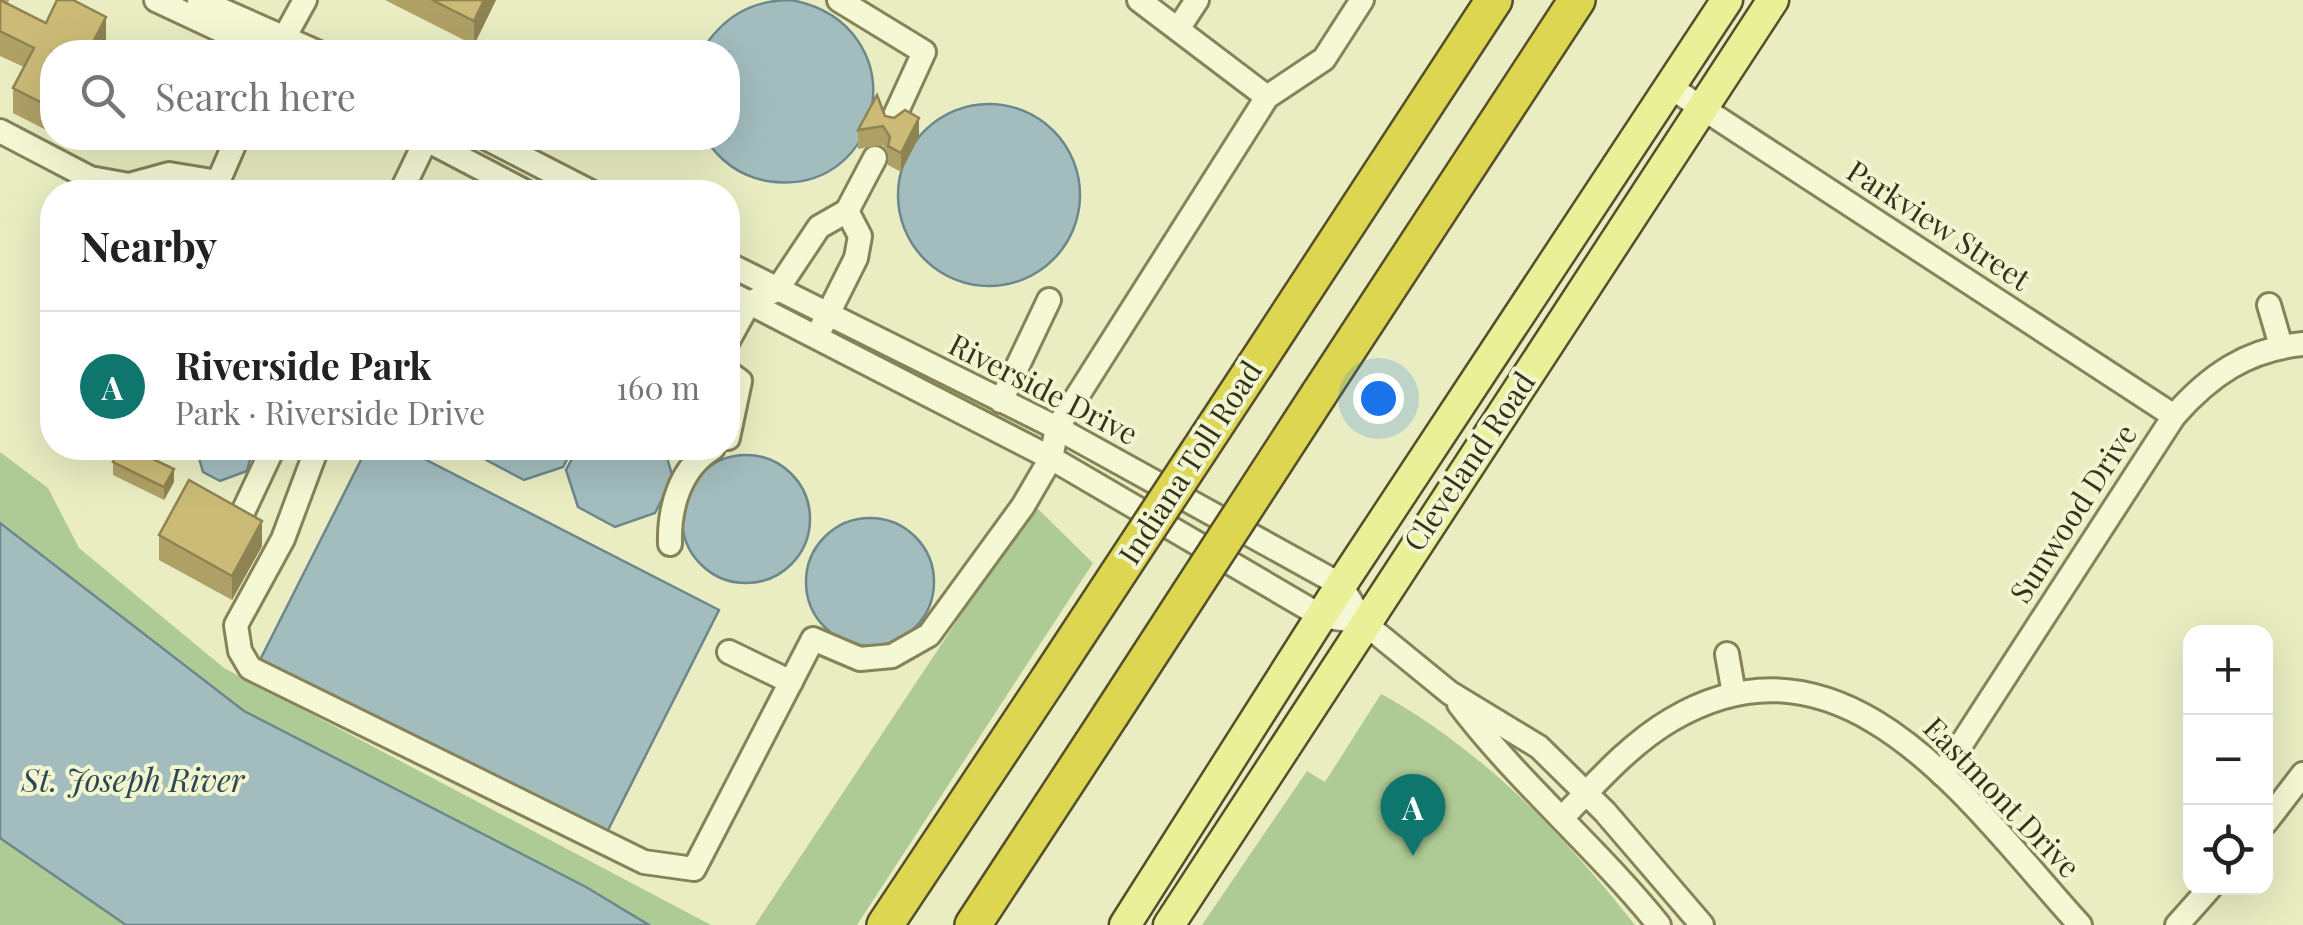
<!DOCTYPE html>
<html lang="en">
<head>
<meta charset="utf-8">
<style>
  :root { --surface:#fff; --page:#f6f6f6; --text:#222; --muted:#767676; --line:#e0e0e0; --accent:#0f766e }
  body { margin:0; font-family:"Playfair Display",serif; background:var(--page); color:var(--text) }
  .controls { position:absolute; right:30px; bottom:30px; display:grid; overflow:hidden; border-radius:20px; box-shadow:0 10px 40px #0002 }
  .controls button { width:90px; height:90px; display:grid; place-items:center; padding:0; border:0; border-bottom:2px solid var(--line); background:var(--surface); color:var(--text); font:50px sans-serif }
  .you { position:absolute; left:1378px; top:398px; width:35px; height:35px; margin:-25px; border:8px solid #fff; border-radius:50%; background:#1a73e8; box-shadow:0 0 0 15px #1a73e833 }
  .badge { display:grid; place-items:center; width:65px; height:65px; border-radius:50%; background:var(--accent); color:#fff; font-size:32px; font-weight:700 }
  .pin { position:absolute; translate:-50% -82px; filter:drop-shadow(0 2px 5px #0008) }
  .pin::after { content:''; position:absolute; top:52px; width:35px; height:30px; background:inherit; clip-path:polygon(0 0,100% 0,50% 100%) }
  .list { margin:0; padding:0; list-style:none }
  h2 { display:flex; justify-content:space-between; align-items:center; height:130px; margin:0; padding:0 40px; font-size:42px }
  h2 small { font-size:32px; font-weight:400; color:var(--muted) }
  .list li { display:grid; grid-template-columns:65px 1fr auto; gap:30px; align-items:center; box-sizing:border-box; height:150px; padding:0 40px; border-top:2px solid var(--line) }
  .list b { display:block; font-size:38px; white-space:nowrap }
  .list p { margin:0; font-size:32px; white-space:nowrap; color:var(--muted) }
  .list em { font-size:32px; font-style:normal; color:var(--muted) }
  .icon { flex:none; width:55px; height:55px; fill:none; stroke:currentColor; stroke-width:2; stroke-linecap:round; stroke-linejoin:round }
  .map { position:relative; flex:none; width:2303px; height:925px; overflow:hidden }
  .search { position:absolute; background:var(--surface); box-shadow:0 10px 40px #0002; left:40px; top:40px; width:700px; height:110px; display:flex; align-items:center; gap:25px; box-sizing:border-box; padding:0 35px; border-radius:40px; color:var(--muted); font-size:38px }
  .panel { position:absolute; background:var(--surface); box-shadow:0 10px 40px #0002; left:40px; top:180px; width:700px; height:280px; border-radius:40px }
  .map>svg:first-child { display:block }
  .green { fill:#afcb95 }
  .water { fill:#a3bdbf; stroke:#6b888d; stroke-width:2.5 }
  .lines { fill:none; stroke-linecap:round; stroke-linejoin:round }
  .minor-casing { stroke:#868359; stroke-width:28 }
  .major-casing { stroke:#544e2d; stroke-width:35 }
  .highway-casing { stroke:#544e2d; stroke-width:40 }
  .minor { stroke:#f5f8d4; stroke-width:22 }
  .major { stroke:#e9f098; stroke-width:30 }
  .highway { stroke:#dcd651; stroke-width:35 }
  .highway-bridge-casing { stroke:#544e2d; stroke-width:40; stroke-linecap:butt }
  .highway-bridge { stroke:#dcd651; stroke-width:35 }
  .wall { fill:#afa166 }
  .shaded-wall { fill:#8e8353 }
  .building { fill:#cbbb77; stroke:#8e8353; stroke-width:2.5 }
  .labels { text-anchor:middle; stroke-width:8; stroke-linejoin:round; paint-order:stroke }
  .street-label { font-size:30px; fill:#36331d; stroke:#f1f5d0 }
  .water-label { font-size:32px; font-style:italic; fill:#2c4855; stroke:#f1f5d0 }
</style>
</head>
<body>
<div class="map">
<svg width="2303" height="925" viewBox="0 0 2303 925">
  <rect width="100%" height="100%" fill="#e9edc1"/>
  <g class="green">
    <polygon points="0,452 48,488 79,548 224,668 711,925 649,925 586,887 244,711 0,522"/>
    <polygon points="1034,505 1093,563 857,925 755,925"/>
    <path d="M1381,694C1482,749 1564,835 1635,925H1202L1307,771L1325,782Z"/>
    <polygon points="0,838 126,925 0,925"/>
  </g>
  <g class="water">
    <path d="M791,0C919,24 887,200 767,181C740,176 719,160 705,138H728V52H701C722,18 750,0 791,0Z"/>
    <circle cx="989" cy="195" r="91"/>
    <polygon points="196,448 253,448 247,471 220,481 203,472"/>
    <polygon points="367,448 403,448 719,610 605,836 260,660"/>
    <polygon points="482,448 573,448 563,467 524,480 486,460"/>
    <polygon points="578,448 664,448 673,478 655,513 615,527 578,507 566,470"/>
    <circle cx="746" cy="519" r="64"/>
    <circle cx="870" cy="582" r="64"/>
    <polygon points="0,523 244,711 586,887 649,925 126,925 0,838"/>
  </g>
  <g class="lines">
    <defs>
      <g id="minor">
        <polyline points="156,0 267,52"/>
        <polyline points="199,0 317,52"/>
        <polyline points="839,0 924,52 892,122"/>
        <polyline points="1139,0 1267,97"/>
        <polyline points="1178,29 1197,0"/>
        <polyline points="278,49 305,0"/>
        <polyline points="1670,87 2174,416"/>
        <polyline points="0,131 90,178 129,185 169,174 218,182 237,138"/>
        <polyline points="423,138 526,192"/>
        <polyline points="486,138 591,192"/>
        <polyline points="401,192 427,138"/>
        <polyline points="847,211 875,158"/>
        <polyline points="728,264 1057,428 1341,585 1363,622 1450,693 1539,747 1605,812 1702,925"/>
        <polyline points="728,292 1051,458 1321,616 1363,622"/>
        <polyline points="2269,305 2281,346"/>
        <polyline points="728,341 749,303 777,290 819,227 847,211 860,236 856,258 821,328"/>
        <polyline points="728,372 740,381 728,438"/>
        <polyline points="1001,401 1049,300"/>
        <polyline points="317,448 283,539 236,625 240,651 250,668 644,862 694,869 813,639 860,659 892,656 929,635 1023,506 1051,458 1057,428 1267,97 1324,59 1362,0"/>
        <polyline points="243,512 273,448"/>
        <path d="M670,544C669,507 680,468 713,448"/>
        <polyline points="729,652 791,682"/>
        <polyline points="1727,654 1734,694"/>
        <path d="M1459,704C1519,783 1596,847 1659,925"/>
        <path d="M1942,774L2174,416C2210,375 2248,349 2303,344"/>
        <path d="M1563,817C1596,783 1630,744 1671,720C1848,615 1976,812 2080,925"/>
        <polyline points="2266,822 2303,774"/>
        <polyline points="2177,925 2210,888"/>
      </g>
      <g id="major">
        <polyline points="1125,925 1341,585 1727,0"/>
        <polyline points="1169,925 1773,0"/>
      </g>
      <g id="highway">
        <polyline points="1256,364 1494,0"/>
        <polyline points="1319,394 1577,0"/>
        <polyline points="885,925 1048,680"/>
        <polyline points="973,925 1110,716"/>
      </g>
    </defs>
    <use href="#minor" class="minor-casing"/>
    <use href="#major" class="major-casing"/>
    <use href="#highway" class="highway-casing"/>
    <use href="#minor" class="minor"/>
    <use href="#major" class="major"/>
    <use href="#highway" class="highway"/>
    <defs>
      <g id="highway-bridge">
        <polyline points="1048,680 1256,364"/>
        <polyline points="1110,716 1319,394"/>
      </g>
    </defs>
    <use href="#highway-bridge" class="highway-bridge-casing"/>
    <use href="#highway-bridge" class="highway-bridge"/>
  </g>
  <g class="wall">
    <polygon points="0,0 9,0 8,3 46,23 106,41 52,52 52,133 13,113 13,88 24,67 0,56"/>
    <polygon points="385,0 496,0 474,45"/>
    <polygon points="885,116 919,137 901,172 888,165 888,154 883,145 858,149 858,130"/>
    <polygon points="113,462 174,482 164,500 113,475"/>
    <polygon points="159,535 262,546 232,600 159,560"/>
  </g>
  <g class="shaded-wall">
    <polygon points="484,0 496,0 474,45 474,21"/>
    <polygon points="106,17 106,41 100,52 88,52"/>
    <polygon points="919,118 919,137 901,172 901,153"/>
    <polygon points="174,469 174,482 164,500 164,487"/>
    <polygon points="262,521 262,546 232,600 232,576"/>
  </g>
  <g class="building">
    <polygon points="0,0 46,23 57,0 73,0 106,17 88,52 52,52 52,108 13,88 34,48 0,31"/>
    <polygon points="432,0 484,0 474,21"/>
    <polygon points="877,95 885,116 894,118 905,110 919,118 901,153 888,146 890,137 883,126 858,130"/>
    <polygon points="120,448 130,448 174,469 164,487 113,462"/>
    <polygon points="189,480 262,521 232,576 159,535"/>
  </g>
  <g class="labels">
    <g class="street-label">
      <text transform="translate(1938 226) rotate(33)" y="10">Parkview Street</text>
      <text transform="translate(1043 390) rotate(27)" y="10">Riverside Drive</text>
      <text transform="translate(1470 462) rotate(-56)" y="10">Cleveland Road</text>
      <text transform="translate(1191 463) rotate(-57)" y="10">Indiana Toll Road</text>
      <text transform="translate(2074 514) rotate(-57)" y="10">Sunwood Drive</text>
      <text transform="translate(2001 798) rotate(46)" y="10">Eastmont Drive</text>
    </g>
    <g class="water-label">
      <text x="133" y="792">St. Joseph River</text>
    </g>
  </g>
</svg>
<div class="controls">
<button>+</button>
<button>−</button>
<button><svg class="icon" aria-label="locate" viewBox="0 0 24 24"><circle cx="12" cy="12" r="6"/><path d="M12 2v4M12 18v4M2 12h4M18 12h4"/></svg></button>
</div>
<div class="you"></div>
<div class="pin badge" style="left:1413px;top:856px">A</div>
<div class="search"><svg class="icon" aria-label="search" viewBox="0 0 24 24"><circle cx="10" cy="10" r="6"/><path d="M15 15l6 6"/></svg>Search here</div>
<section class="panel">
<h2>Nearby<small></small></h2>
<ul class="list">
<li><span class="badge">A</span><div><b>Riverside Park</b><p>Park · Riverside Drive</p></div><em>160 m</em></li>
</ul>
</section>
</div>
</body>
</html>
